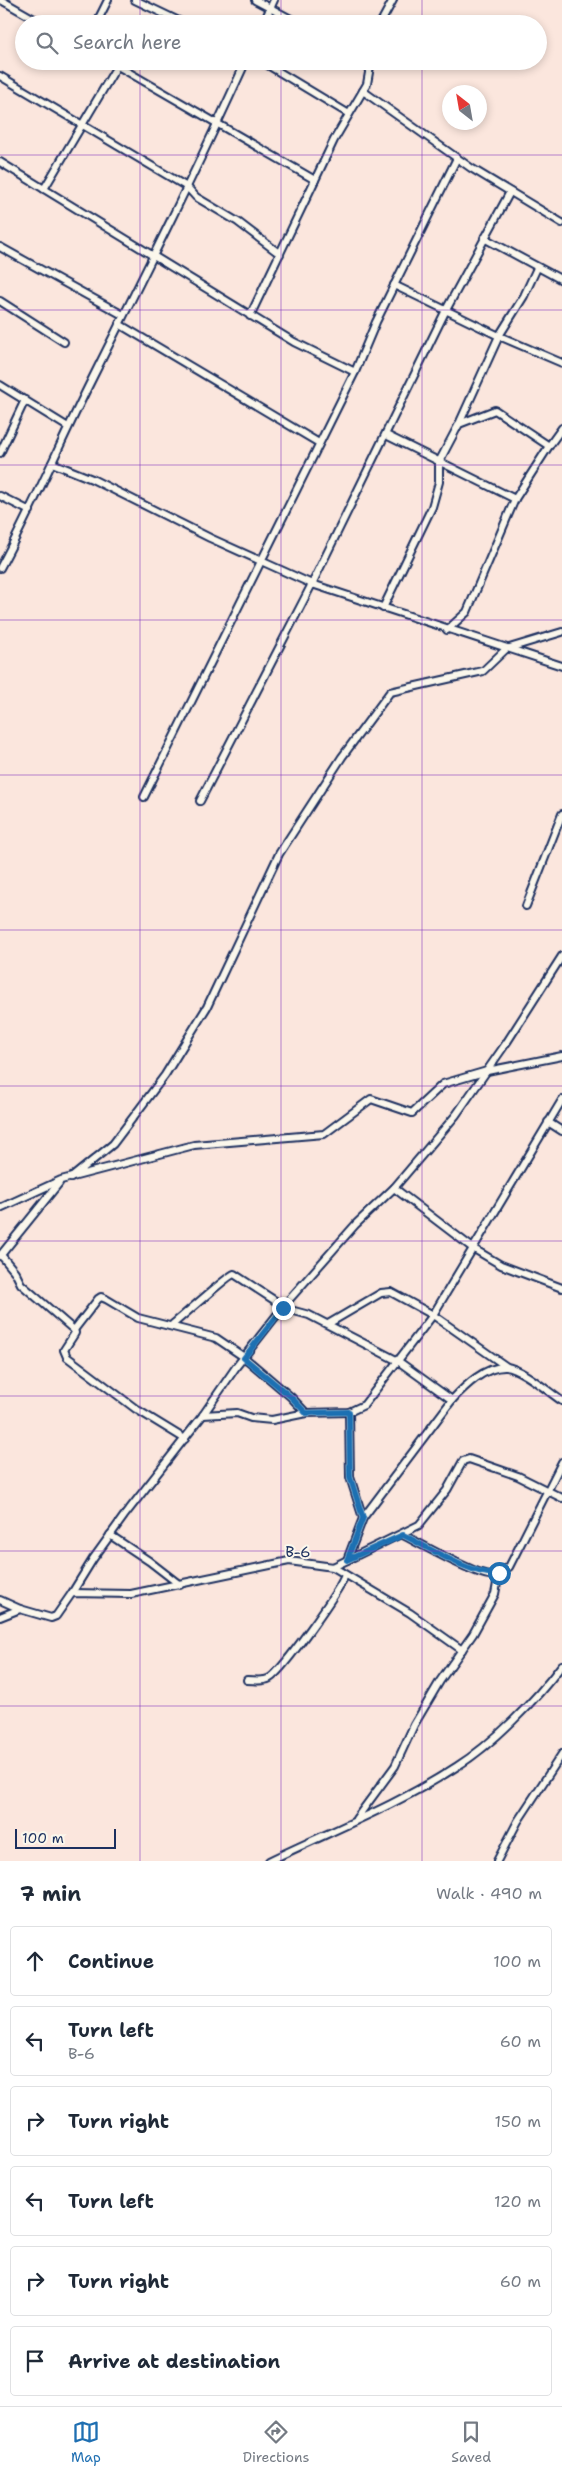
<!DOCTYPE html>
<html lang="en">
<head>
<meta charset="utf-8">
<style>
  :root { --surface:#fff; --page:#f6f6f7; --text:#1f2937; --muted:#747a83; --line:#e0e1e3; --accent:#1f6fb2 }
  body { margin:0; font-family:"Shantell Sans",sans-serif; background:var(--page); color:var(--text) }
  .compass { position:absolute; left:442px; top:85px; width:45px; height:45px; border-radius:50%; background:var(--surface); box-shadow:0 2px 8px #0003; rotate:329deg }
  .scale { position:absolute; left:15px; bottom:12px; width:101px; box-sizing:border-box; padding-left:5px; border:2px solid #1b2f5e; border-top:0; font-size:14px; line-height:18px; white-space:nowrap; color:#1b2f5e; -webkit-text-stroke:4px #fbf7ec; paint-order:stroke }
  .stop { position:absolute; width:15px; height:15px; margin:-11px; border:4px solid #1f6fb2; border-radius:50%; background:#fff }
  .stop.end { background:#1f6fb2; border-color:#fff; box-shadow:0 1px 5px #0008 }
  .list { margin:0; padding:0; list-style:none }
  h2 { display:flex; justify-content:space-between; align-items:center; height:65px; margin:0; padding:0 20px; font-size:21px }
  h2 small { font-size:16px; font-weight:400; color:var(--muted) }
  .list li { display:grid; grid-template-columns:32px 1fr auto; gap:15px; align-items:center; box-sizing:border-box; height:70px; margin:0 10px 10px; padding:0 10px; border:1px solid var(--line); border-radius:5px }
  .list b { display:block; font-size:19px; white-space:nowrap }
  .list p { margin:0; font-size:16px; white-space:nowrap; color:var(--muted) }
  .list em { font-size:16px; font-style:normal; color:var(--muted) }
  .icon { flex:none; width:28px; height:28px; fill:none; stroke:currentColor; stroke-width:2; stroke-linecap:round; stroke-linejoin:round }
  .map { position:relative; flex:none; width:562px; height:1861px; overflow:hidden }
  .search { position:absolute; background:var(--surface); box-shadow:0 2px 8px #0003; left:15px; right:15px; top:15px; height:55px; display:flex; align-items:center; gap:12px; box-sizing:border-box; padding:0 18px; border-radius:28px; color:var(--muted); font-size:19px }
  .sheet { height:545px; background:var(--surface) }
  nav { display:flex; justify-content:space-around; align-items:center; box-sizing:border-box; height:70px; border-top:1px solid var(--line); background:var(--surface); font-size:14px; color:var(--muted) }
  nav a { display:grid; justify-items:center; gap:2px }
  nav .on { color:var(--accent) }
  .map>svg:first-child { display:block }
  .lines { fill:none; stroke-linecap:round; stroke-linejoin:round }
  .street-casing { stroke:#1b2f5e; stroke-width:10 }
  .street { stroke:#fbf7ec; stroke-width:6 }
  .route { stroke:#1f6fb2; stroke-width:6 }
  .grid { fill:none; stroke:#7b2cbf; stroke-width:1; stroke-opacity:0.55 }
  .labels { text-anchor:middle; stroke-width:4; stroke-linejoin:round; paint-order:stroke }
  .street-label { font-size:15px; fill:#1b2f5e; stroke:#fbf7ec }
</style>
</head>
<body>
<div class="map">
<svg width="562" height="1861" viewBox="0 0 562 1861">
  <rect width="100%" height="100%" fill="#fbe6dd"/>
  <filter id="ink" filterUnits="userSpaceOnUse"><feTurbulence type="fractalNoise" baseFrequency=".02" numOctaves="2"/><feDisplacementMap in="SourceGraphic" scale="10" xChannelSelector="R" yChannelSelector="G"/><feConvolveMatrix kernelMatrix="1 2 1 2 8 2 1 2 1" color-interpolation-filters="sRGB"/></filter>
  <g filter="url(#ink)">
    <g class="lines">
      <defs>
        <g id="street">
          <polyline points="1,0 43,24"/>
          <polyline points="135,0 185,24"/>
          <polyline points="255,0 300,24"/>
          <polyline points="96,24 108,0"/>
          <polyline points="263,24 274,0"/>
          <polyline points="380,24 393,0"/>
          <polyline points="109,61 315,180 250,316"/>
          <polyline points="261,61 349,114"/>
          <polyline points="0,76 187,187 196,197 238,222 280,254"/>
          <polyline points="363,91 471,168 562,223"/>
          <polyline points="0,162 294,342 355,372 376,322 457,158"/>
          <polyline points="315,180 334,140 367,84 371,61"/>
          <polyline points="44,189 117,66"/>
          <polyline points="484,238 562,280"/>
          <polyline points="0,247 123,315"/>
          <polyline points="394,285 499,336 562,363"/>
          <polyline points="0,301 64,342"/>
          <polyline points="119,324 319,443"/>
          <polyline points="0,385 68,427"/>
          <polyline points="459,424 499,336 524,296 537,268"/>
          <polyline points="386,435 515,499"/>
          <polyline points="0,453 25,400"/>
          <polyline points="52,463 92,479 210,538 312,584 562,666"/>
          <polyline points="0,496 30,511"/>
          <path d="M0,568C33,507 60,443 91,381C144,275 197,169 246,61"/>
          <polyline points="383,608 432,507 439,482 439,462 459,424 495,410 549,446 562,428"/>
          <polyline points="447,630 467,612 515,499 549,446"/>
          <polyline points="144,797 355,372"/>
          <polyline points="200,801 312,584 446,310 510,192"/>
          <polyline points="526,906 562,814"/>
          <polyline points="548,1122 562,1131"/>
          <polyline points="71,1178 113,1144 165,1075 207,1007 279,854 342,757 390,692 483,671 506,649 562,632"/>
          <polyline points="394,1188 474,1249 501,1265 562,1288"/>
          <polyline points="0,1208 61,1180 194,1145 324,1134 371,1099 412,1113 443,1084 487,1071 562,1056"/>
          <polyline points="1,1255 15,1272 21,1284 74,1330 75,1333 64,1350 67,1357 136,1409 185,1439"/>
          <polyline points="0,1256 59,1183"/>
          <polyline points="328,1324 381,1293 391,1292 433,1315 507,1367"/>
          <path d="M172,1325C181,1318 228,1275 234,1274L274,1300L283,1308L309,1315L398,1361L452,1400"/>
          <polyline points="74,1330 98,1299 101,1297 106,1299 138,1318 216,1338 244,1357 291,1397 306,1413"/>
          <polyline points="203,1415 237,1413 251,1418 272,1420 306,1413 349,1412 364,1405 433,1315 562,1100"/>
          <path d="M363,1518L452,1400C465,1386 485,1366 506,1367C521,1368 550,1393 562,1401"/>
          <polyline points="110,1535 149,1561 180,1585"/>
          <path d="M403,1535C419,1543 476,1575 490,1575C497,1575 503,1570 509,1567L562,1462"/>
          <polyline points="347,1560 363,1518 350,1477 349,1412"/>
          <polyline points="333,1567 410,1613 462,1650"/>
          <polyline points="72,1593 93,1559 124,1516 203,1415 236,1367 287,1302 356,1224 394,1188 456,1115 507,1042 562,956"/>
          <polyline points="0,1600 20,1609 51,1618 56,1616 72,1593 131,1594 289,1561 333,1567 419,1525 447,1490 463,1461 469,1459 518,1476 562,1498"/>
          <polyline points="0,1617 20,1609"/>
          <path d="M247,1680C255,1680 264,1682 270,1678C282,1671 340,1590 345,1575"/>
          <polyline points="356,1819 395,1766 414,1725 440,1681 473,1634 495,1594 499,1573"/>
          <path d="M269,1861C331,1831 398,1805 456,1767C493,1744 536,1700 562,1665"/>
          <polyline points="497,1861 518,1821 562,1754"/>
        </g>
      </defs>
      <use href="#street" class="street-casing"/>
      <use href="#street" class="street"/>
    </g>
  </g>
  <g class="lines" filter="url(#ink)">
    <path class="route" d="M283,1308L244,1358L291,1397L306,1413L349,1412L350,1477L363,1518L347,1560L403,1535C426,1546 476,1578 499,1573"/>
  </g>
  <path class="grid" d="M140,0V24M281,0V24M422,0V24M140,61V1861M281,61V1861M422,61V1861M0,155H562M0,310H562M0,465H562M0,620H562M0,775H562M0,930H562M0,1086H562M0,1241H562M0,1396H562M0,1551H562M0,1706H562"/>
  <g class="labels">
    <g class="street-label">
      <text transform="translate(298 1552) rotate(1)" y="5">B-6</text>
    </g>
  </g>
</svg>
<svg class="compass" viewBox="-18 -18 36 36"><path d="M0-13l5 13h-10z" fill="#e53935"/><path d="M0 13l5-13h-10z" fill="#747a83"/></svg>
<div class="scale">100 m</div>
<div class="stop" style="left:499px;top:1573px"></div>
<div class="stop end" style="left:283px;top:1308px"></div>
<div class="search"><svg class="icon" aria-label="search" viewBox="0 0 24 24"><circle cx="10" cy="10" r="6"/><path d="M15 15l6 6"/></svg>Search here</div>
</div>
<section class="sheet">
<h2>7 min<small>Walk · 490 m</small></h2>
<ul class="list">
<li><svg class="icon" aria-label="ahead" viewBox="0 0 24 24"><path d="M12 20V5M6 11l6-6 6 6"/></svg><div><b>Continue</b></div><em>100 m</em></li>
<li><svg class="icon" aria-label="left" viewBox="0 0 24 24"><path d="M17 20v-9H6M10 6l-5 5 5 5"/></svg><div><b>Turn left</b><p>B-6</p></div><em>60 m</em></li>
<li><svg class="icon" aria-label="right" viewBox="0 0 24 24"><path d="M7 20v-9h11M14 6l5 5-5 5"/></svg><div><b>Turn right</b></div><em>150 m</em></li>
<li><svg class="icon" aria-label="left" viewBox="0 0 24 24"><path d="M17 20v-9H6M10 6l-5 5 5 5"/></svg><div><b>Turn left</b></div><em>120 m</em></li>
<li><svg class="icon" aria-label="right" viewBox="0 0 24 24"><path d="M7 20v-9h11M14 6l5 5-5 5"/></svg><div><b>Turn right</b></div><em>60 m</em></li>
<li><svg class="icon" aria-label="arrive" viewBox="0 0 24 24"><path d="M6 21V4h12l-3 4 3 4H6"/></svg><div><b>Arrive at destination</b></div></li>
</ul>
</section>
<nav>
<a class="on"><svg class="icon" aria-label="map" viewBox="0 0 24 24"><path d="M3 6l6-2 6 2 6-2v14l-6 2-6-2-6 2zM9 4v14M15 6v14"/></svg>Map</a>
<a><svg class="icon" aria-label="directions" viewBox="0 0 24 24"><path d="M12 3l9 9-9 9-9-9zM9 14v-3h6M13 9l2 2-2 2"/></svg>Directions</a>
<a><svg class="icon" aria-label="saved" viewBox="0 0 24 24"><path d="M7 4h10v16l-5-4-5 4z"/></svg>Saved</a>
</nav>
</body>
</html>
